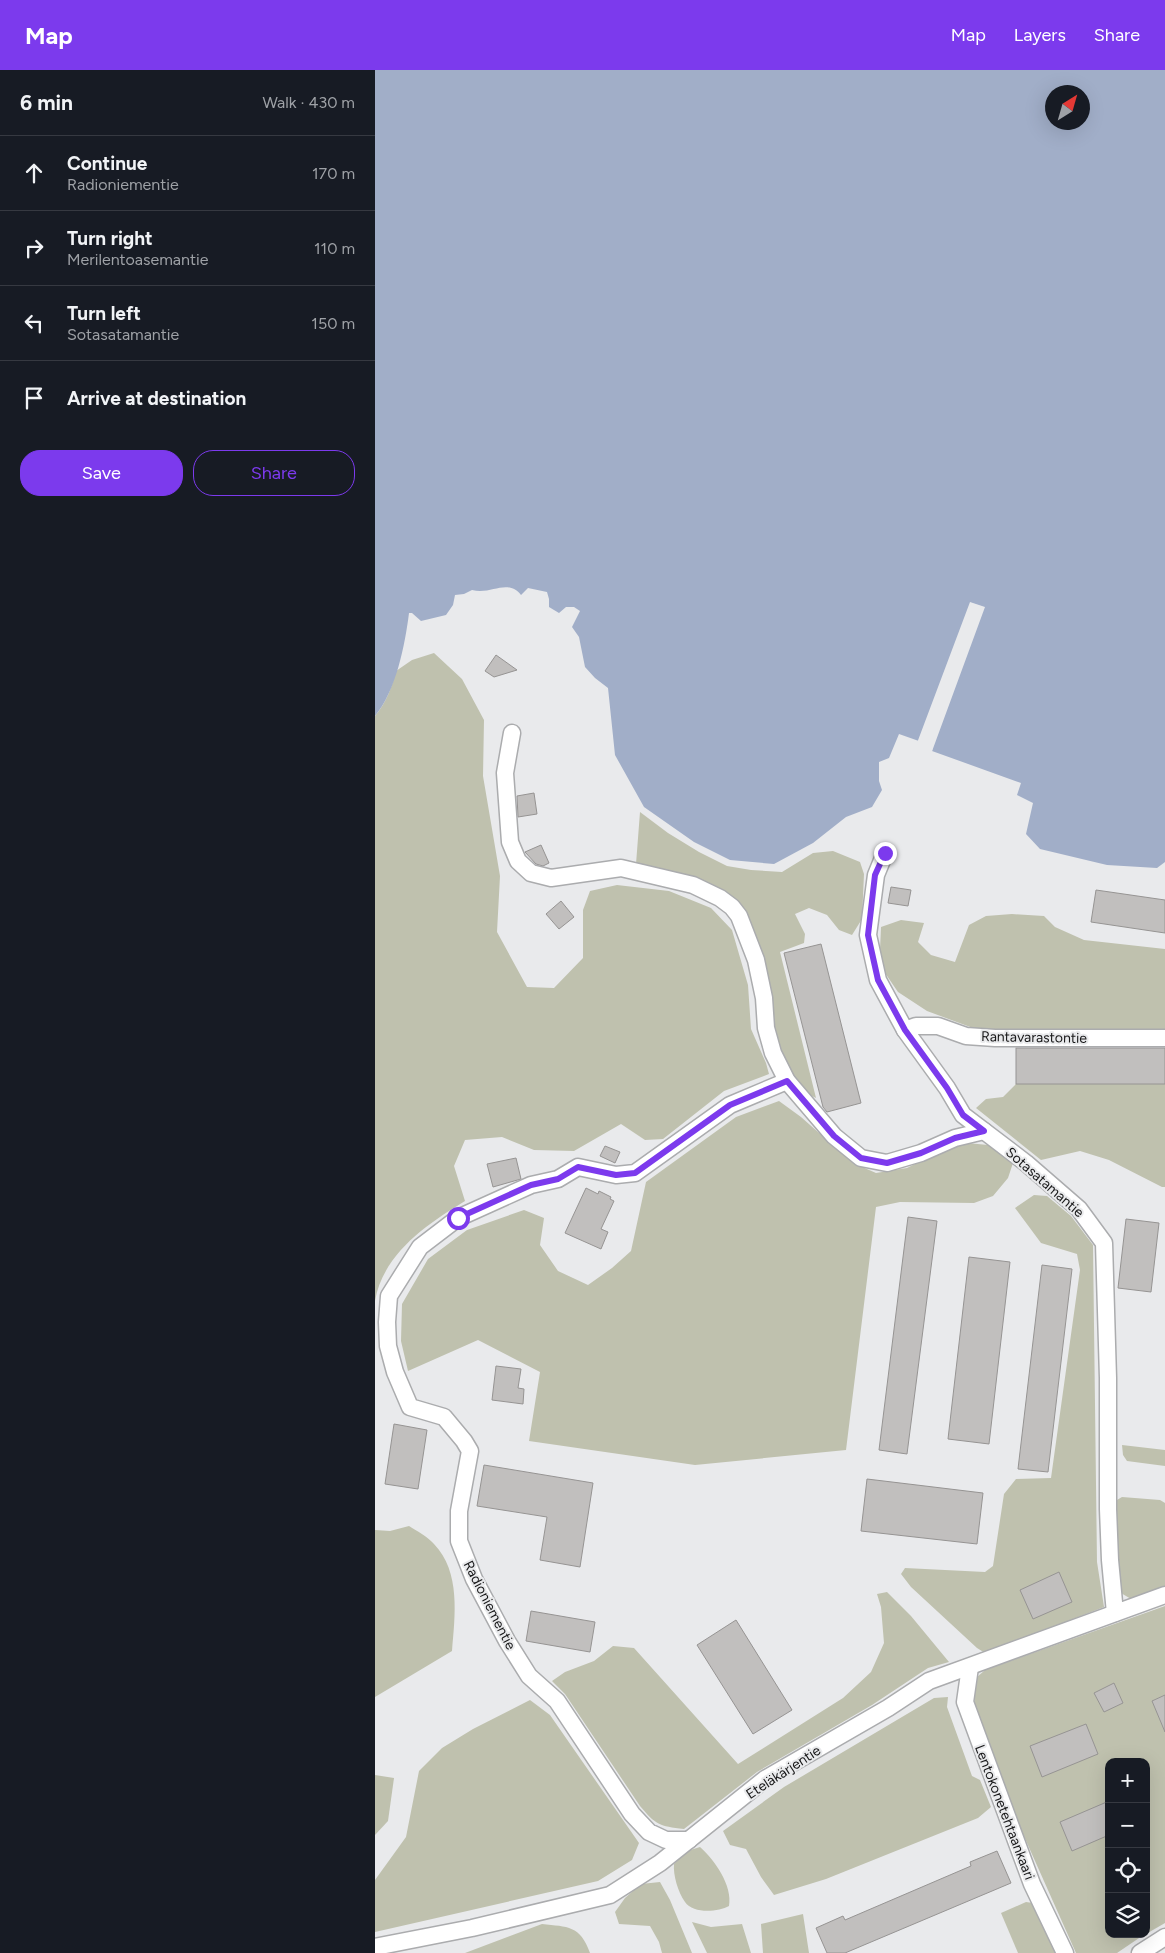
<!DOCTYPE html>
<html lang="en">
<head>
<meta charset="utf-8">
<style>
  :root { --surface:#171b24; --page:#20242c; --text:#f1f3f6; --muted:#9ea1a6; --line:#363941; --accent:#7c3aed }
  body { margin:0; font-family:Figtree,sans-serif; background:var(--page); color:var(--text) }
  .controls { position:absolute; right:15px; bottom:15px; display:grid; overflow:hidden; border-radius:10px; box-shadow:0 5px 20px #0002 }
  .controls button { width:45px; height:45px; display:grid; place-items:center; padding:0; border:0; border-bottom:1px solid var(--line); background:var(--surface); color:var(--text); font:25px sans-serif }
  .compass { position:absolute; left:670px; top:15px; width:45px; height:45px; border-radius:50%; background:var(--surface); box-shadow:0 5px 20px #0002; rotate:37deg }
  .stop { position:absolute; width:15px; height:15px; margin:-11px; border:4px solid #7c3aed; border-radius:50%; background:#fff }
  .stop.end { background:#7c3aed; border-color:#fff; box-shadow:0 1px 5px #0008 }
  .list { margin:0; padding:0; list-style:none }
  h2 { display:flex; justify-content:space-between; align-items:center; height:65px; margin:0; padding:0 20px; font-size:21px }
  h2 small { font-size:16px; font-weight:400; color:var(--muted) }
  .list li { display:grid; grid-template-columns:32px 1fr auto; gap:15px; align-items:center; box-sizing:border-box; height:75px; padding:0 20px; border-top:1px solid var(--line) }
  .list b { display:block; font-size:19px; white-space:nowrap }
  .list p { margin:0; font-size:16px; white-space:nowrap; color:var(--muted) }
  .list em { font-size:16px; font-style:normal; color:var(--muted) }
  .actions { display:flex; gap:10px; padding:15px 20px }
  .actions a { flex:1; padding:11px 0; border:1px solid var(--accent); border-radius:20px; text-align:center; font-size:18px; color:var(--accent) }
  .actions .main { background:var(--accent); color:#fff }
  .icon { flex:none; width:28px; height:28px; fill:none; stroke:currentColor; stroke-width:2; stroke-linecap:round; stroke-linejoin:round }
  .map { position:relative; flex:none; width:790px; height:1883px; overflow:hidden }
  header { display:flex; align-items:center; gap:30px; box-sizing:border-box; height:70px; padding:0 25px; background:var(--accent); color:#fff }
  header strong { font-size:24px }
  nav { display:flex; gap:28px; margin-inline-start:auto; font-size:18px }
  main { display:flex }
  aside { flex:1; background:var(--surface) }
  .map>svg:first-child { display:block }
  .green { fill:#bfc1ae }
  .water { fill:#a1aec8; fill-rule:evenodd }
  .pier { fill:#e9eaec }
  .building { fill:#c1bfbe; stroke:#969493 }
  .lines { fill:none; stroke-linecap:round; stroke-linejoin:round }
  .minor-casing { stroke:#abacae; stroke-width:19 }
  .minor { stroke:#fff; stroke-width:16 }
  .route { stroke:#7c3aed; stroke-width:6 }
  .labels { text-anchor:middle; stroke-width:4; stroke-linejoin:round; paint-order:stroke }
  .street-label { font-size:14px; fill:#171718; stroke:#e9eaec }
</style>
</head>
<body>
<header>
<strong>Map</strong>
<nav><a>Map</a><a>Layers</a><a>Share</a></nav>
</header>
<main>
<aside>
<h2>6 min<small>Walk · 430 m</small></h2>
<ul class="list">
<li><svg class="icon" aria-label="ahead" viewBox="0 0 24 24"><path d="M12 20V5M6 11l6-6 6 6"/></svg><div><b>Continue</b><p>Radioniementie</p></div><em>170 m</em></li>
<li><svg class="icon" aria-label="right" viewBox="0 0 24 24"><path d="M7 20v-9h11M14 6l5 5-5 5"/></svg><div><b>Turn right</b><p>Merilentoasemantie</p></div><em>110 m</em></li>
<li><svg class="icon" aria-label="left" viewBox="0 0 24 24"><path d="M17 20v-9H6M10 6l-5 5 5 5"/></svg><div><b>Turn left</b><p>Sotasatamantie</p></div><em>150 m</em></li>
<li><svg class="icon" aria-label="arrive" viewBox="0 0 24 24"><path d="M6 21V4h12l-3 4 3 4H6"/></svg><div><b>Arrive at destination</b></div></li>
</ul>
<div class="actions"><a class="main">Save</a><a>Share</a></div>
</aside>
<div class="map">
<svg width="790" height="1883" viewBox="0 0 790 1883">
  <rect width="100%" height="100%" fill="#e9eaec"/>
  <g class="green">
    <path d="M59,583L87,609L109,650L108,706L125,806L122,862L152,917L179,918L208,888V840L215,821L242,815L294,821L336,838L357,860L373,915L376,959L391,993L394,1004L349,1021L288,1069L270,1070L246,1054L199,1081L159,1080L127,1067L90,1070L79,1096L90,1131C52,1154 8,1184 0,1231V646C11,633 17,617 21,601L37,590Z"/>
    <polygon points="265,742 293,763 324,782 352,796 376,800 407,802 438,783 458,781 485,792 489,804 487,849 477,865 464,860 452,845 434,838 420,844 430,864 429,873 405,882 441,1028 431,1023 412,999 399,969 385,880 323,809 281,797 261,794"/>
    <polygon points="637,844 669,846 680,857 709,870 790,879 790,960 637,961 598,958 552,941 523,922 510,903 505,880 506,857 526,850 549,853 543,872 556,885 580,892 594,855 611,846"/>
    <polygon points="641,1014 790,1014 790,1117 787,1117 734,1090 705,1081 666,1090 601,1038 611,1029 628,1027"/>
    <polygon points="404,1031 426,1047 478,1093 501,1103 532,1098 556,1086 592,1073 613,1075 626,1082 638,1093 633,1108 618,1126 599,1133 525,1132 501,1137 471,1380 320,1395 154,1371 165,1302 103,1270 33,1301 26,1271 27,1234 53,1189 92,1160 149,1140 169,1148 165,1175 183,1201 213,1215 237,1198 256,1181 271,1112 361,1047"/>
    <polygon points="659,1125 672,1126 696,1146 718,1175 722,1492 729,1537 610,1583 602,1578 536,1517 526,1504 530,1498 610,1502 618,1496 629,1424 641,1409 676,1408 705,1200 702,1184 666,1173 640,1138"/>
    <polygon points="747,1375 790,1380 790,1396 752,1391 748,1385"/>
    <polygon points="747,1427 785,1430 790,1433 790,1517 756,1529 746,1523 744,1511 740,1436 742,1430"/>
    <path d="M34,1456C42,1461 53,1467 59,1474C86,1502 80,1546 77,1581L0,1627V1460L15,1461Z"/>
    <path d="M512,1522L536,1546L574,1592L553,1598L497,1635L382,1702L309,1759C284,1756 281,1755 265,1736L190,1624L177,1611L190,1602L219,1591L238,1576L259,1578L363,1694L468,1628L496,1602L509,1573L506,1537L502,1524Z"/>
    <polygon points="790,1536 790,1853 771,1864 771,1692 734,1692 734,1864 770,1864 742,1883 701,1883 648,1764 599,1634 601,1608 610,1600"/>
    <polygon points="573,1627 572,1637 597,1706 605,1710 616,1737 603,1748 451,1809 399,1825 386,1807 371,1779 355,1775 348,1761 409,1717 559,1628"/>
    <polygon points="155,1630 175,1645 264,1773 257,1790 223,1811 0,1862 0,1810 31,1767 44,1701 67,1678 98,1659"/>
    <polygon points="0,1705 19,1708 13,1751 0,1765"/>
    <path d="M325,1777C339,1789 358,1816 354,1836C343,1842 318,1844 310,1832C303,1822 298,1805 299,1794L312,1781Z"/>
    <polygon points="285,1812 295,1830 317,1883 287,1883 284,1872 275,1856 244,1854 240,1842 250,1828 266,1814"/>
    <polygon points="651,1832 658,1833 684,1883 643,1883 626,1843"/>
    <polygon points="428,1844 434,1883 388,1883 386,1854"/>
    <polygon points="317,1852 336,1857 367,1854 376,1883 332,1883"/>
    <path d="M167,1854C193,1857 205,1855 215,1883H90Z"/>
  </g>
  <path class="water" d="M0,0H790V792L782,798L732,795L665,779L651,764L658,733L642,725L646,713L557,681L558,676L524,664L514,688L504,692V711L507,720L497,737L471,747L438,773L399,794L355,790L319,772L269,737L240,685L233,618L220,608L210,597L204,567L197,557L205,541L199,537H191L184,543L174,537V529L172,522L153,518L146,525C132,508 117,525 97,520L89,524L80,525L78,535L71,545L46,551L37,543H34C30,575 21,621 0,646ZM678,22H708V52H678Z"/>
  <polygon class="pier" points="595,532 610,537 556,684 554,682 555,678 542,673"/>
  <g class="building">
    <polygon points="121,585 142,600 119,607 110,601"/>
    <polygon points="159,723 162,744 143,747 142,726"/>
    <polygon points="166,775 174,793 168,796 161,794 150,782"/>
    <polygon points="516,817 536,820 533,836 513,833"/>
    <polygon points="721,820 790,830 790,863 716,852"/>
    <polygon points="186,831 199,847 184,859 171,844"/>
    <polygon points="446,874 486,1033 452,1042 448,1037 409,883"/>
    <rect x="641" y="978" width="149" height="36"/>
    <polygon points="230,1076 245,1082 240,1093 225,1086"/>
    <polygon points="141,1088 146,1109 118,1117 112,1094"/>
    <polygon points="211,1118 223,1124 224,1121 236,1127 235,1129 239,1131 226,1159 233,1162 226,1179 190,1163"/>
    <polygon points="533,1147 562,1151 532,1384 504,1380"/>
    <polygon points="751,1149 784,1153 776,1222 743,1218"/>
    <polygon points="594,1187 635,1192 614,1374 573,1369"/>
    <polygon points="667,1195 697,1199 673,1402 643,1399"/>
    <polygon points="121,1296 146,1299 143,1318 149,1319 148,1334 117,1330"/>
    <polygon points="19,1354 52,1360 43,1419 10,1414"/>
    <polygon points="109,1395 218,1413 205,1497 165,1490 172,1447 102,1436"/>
    <polygon points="492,1409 608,1423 602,1474 486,1461"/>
    <polygon points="684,1502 697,1532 658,1549 645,1520"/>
    <polygon points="156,1541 220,1552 215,1582 151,1571"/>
    <polygon points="361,1550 417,1640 378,1664 322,1575"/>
    <polygon points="739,1613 748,1633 729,1642 719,1623"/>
    <polygon points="790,1625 790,1662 777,1631"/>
    <polygon points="711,1654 723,1684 667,1707 655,1676"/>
    <polygon points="734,1731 734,1765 697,1781 685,1752"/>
    <polygon points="622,1781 636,1813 470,1883 452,1883 441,1858 468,1846 470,1850 596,1796 595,1792"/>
  </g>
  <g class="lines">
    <defs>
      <g id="minor">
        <polyline points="137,663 130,703 135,772 143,791 156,803 176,808 246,798 318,815 345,828 357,837 364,846 381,890 389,928 391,958 398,983 412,1011 459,1066 486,1088 512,1093 546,1083 580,1068 609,1061"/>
        <polyline points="510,783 501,805 493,865 503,910 530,960 572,1018 588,1045 651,1093 704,1139 729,1173 733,1308 733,1439 735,1490 740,1543"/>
        <polyline points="530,960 541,956 563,956 591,966 620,968 790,968"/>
        <polyline points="595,1597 590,1632 657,1814 690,1883"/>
        <polyline points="314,1770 291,1770 274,1762 257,1744 182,1631 154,1606 132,1571 99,1509 84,1471 84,1441 95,1381 89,1371 69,1347 35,1337 20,1302 13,1276 12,1252 14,1226 45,1177 83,1148 156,1115 183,1109 203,1097 241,1105 260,1103 355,1035 412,1011"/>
        <polyline points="0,1877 97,1858 235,1825 285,1793 390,1709 513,1638 554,1611 790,1525"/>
        <polyline points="765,1883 790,1867"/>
      </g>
    </defs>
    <use href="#minor" class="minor-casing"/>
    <use href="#minor" class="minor"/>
  </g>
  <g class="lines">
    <polyline class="route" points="83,1148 156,1115 183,1109 203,1097 241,1105 260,1103 355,1035 412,1011 459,1066 486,1088 512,1093 546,1083 580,1068 609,1061 588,1045 572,1018 530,960 503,910 493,865 500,805 510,783"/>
  </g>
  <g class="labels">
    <g class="street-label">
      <text transform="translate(659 967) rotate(1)" y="5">Rantavarastontie</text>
      <text transform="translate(670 1112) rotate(41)" y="5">Sotasatamantie</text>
      <text transform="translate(115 1535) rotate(63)" y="5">Radioniementie</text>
      <text transform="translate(408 1702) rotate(-33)" y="5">Eteläkärjentie</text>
      <text transform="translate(630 1742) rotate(69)" y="5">Lentokonetehtaankaari</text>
    </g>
  </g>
</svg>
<div class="controls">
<button>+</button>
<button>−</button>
<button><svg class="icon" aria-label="locate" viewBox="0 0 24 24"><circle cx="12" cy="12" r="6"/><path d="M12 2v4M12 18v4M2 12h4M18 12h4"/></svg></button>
<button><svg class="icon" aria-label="layers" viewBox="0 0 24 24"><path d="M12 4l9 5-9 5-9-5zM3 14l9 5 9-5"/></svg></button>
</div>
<svg class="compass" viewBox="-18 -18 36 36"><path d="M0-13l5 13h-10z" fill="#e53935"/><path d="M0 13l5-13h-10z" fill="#9ea1a6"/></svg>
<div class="stop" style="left:83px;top:1148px"></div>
<div class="stop end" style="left:510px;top:783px"></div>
</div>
</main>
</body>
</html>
